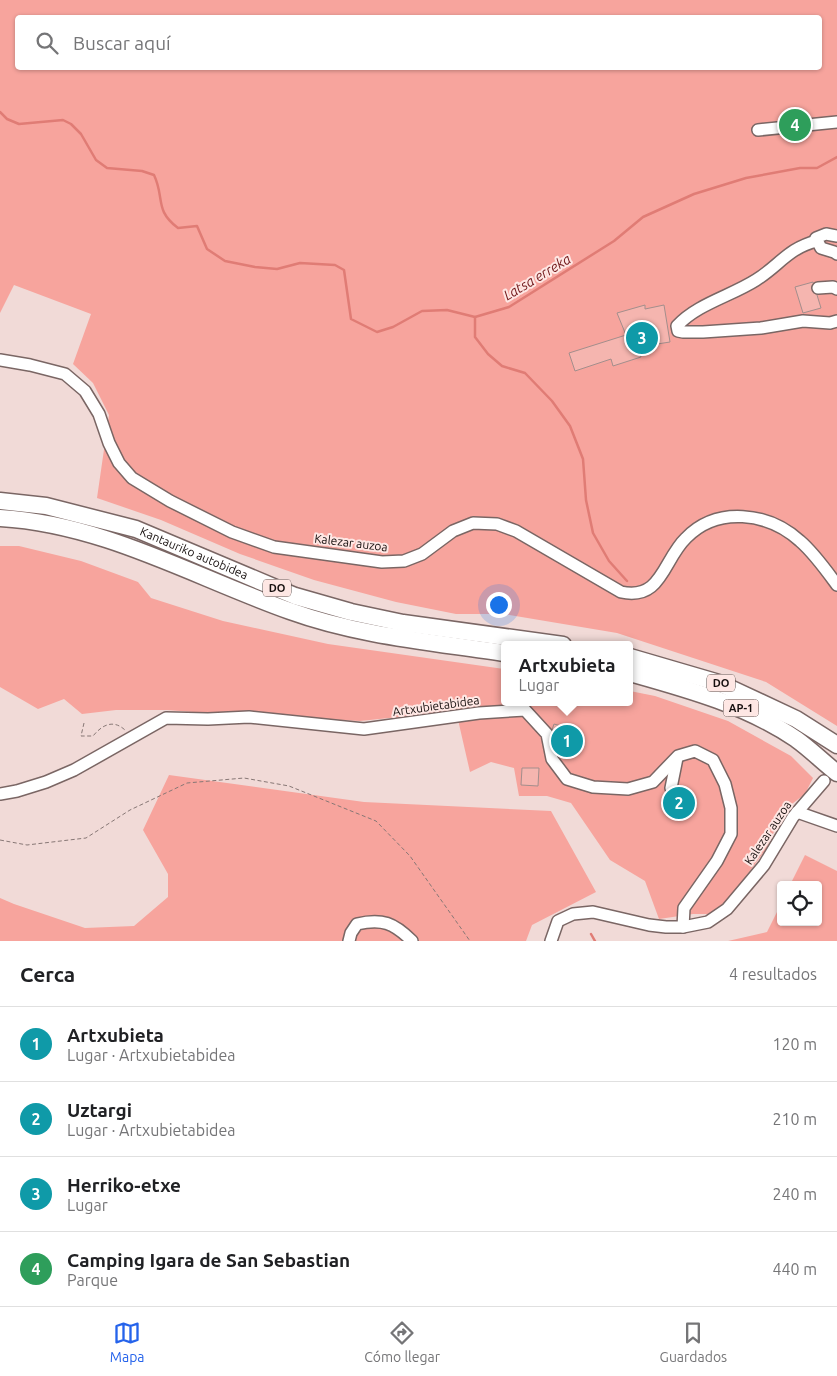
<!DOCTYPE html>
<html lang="es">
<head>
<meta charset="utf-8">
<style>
  :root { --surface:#fff; --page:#f2f2f2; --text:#202124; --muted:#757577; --line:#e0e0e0; --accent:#2563eb }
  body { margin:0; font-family:Ubuntu,sans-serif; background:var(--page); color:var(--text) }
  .controls { position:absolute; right:15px; bottom:15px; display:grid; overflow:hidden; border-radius:5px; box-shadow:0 1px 4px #0004 }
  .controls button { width:45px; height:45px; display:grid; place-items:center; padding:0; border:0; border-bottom:1px solid var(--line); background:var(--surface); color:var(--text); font:25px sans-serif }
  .you { position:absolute; left:498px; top:604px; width:18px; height:18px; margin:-12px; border:4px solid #fff; border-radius:50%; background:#1a73e8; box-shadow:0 0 0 8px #1a73e833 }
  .badge { display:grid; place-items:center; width:32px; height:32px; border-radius:50%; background:var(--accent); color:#fff; font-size:16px; font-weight:700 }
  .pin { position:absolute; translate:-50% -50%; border:2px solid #fff; box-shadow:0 1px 5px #0006 }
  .popup { position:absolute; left:501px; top:641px; width:132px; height:65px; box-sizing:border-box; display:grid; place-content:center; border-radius:5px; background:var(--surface); filter:drop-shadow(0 1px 4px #0005); font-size:16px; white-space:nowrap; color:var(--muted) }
  .popup b { font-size:19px; color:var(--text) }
  .popup::after { content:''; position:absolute; left:50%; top:100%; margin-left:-10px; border:10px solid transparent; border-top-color:var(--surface) }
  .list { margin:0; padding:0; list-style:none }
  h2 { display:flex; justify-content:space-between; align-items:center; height:65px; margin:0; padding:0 20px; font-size:21px }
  h2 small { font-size:16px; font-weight:400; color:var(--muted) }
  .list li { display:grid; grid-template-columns:32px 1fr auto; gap:15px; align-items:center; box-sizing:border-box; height:75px; padding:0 20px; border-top:1px solid var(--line) }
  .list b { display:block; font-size:19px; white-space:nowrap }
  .list p { margin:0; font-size:16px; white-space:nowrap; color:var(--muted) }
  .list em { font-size:16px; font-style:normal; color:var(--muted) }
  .icon { flex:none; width:28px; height:28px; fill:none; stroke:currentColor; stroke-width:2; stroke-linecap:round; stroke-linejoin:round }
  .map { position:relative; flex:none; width:837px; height:941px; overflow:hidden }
  .search { position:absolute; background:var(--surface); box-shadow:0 1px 4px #0004; left:15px; right:15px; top:15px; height:55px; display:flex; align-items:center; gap:12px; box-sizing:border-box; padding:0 18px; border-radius:5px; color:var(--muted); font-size:19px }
  .sheet { height:365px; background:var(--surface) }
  nav { display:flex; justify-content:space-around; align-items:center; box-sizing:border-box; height:70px; border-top:1px solid var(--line); background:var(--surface); font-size:14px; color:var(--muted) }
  nav a { display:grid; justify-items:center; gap:2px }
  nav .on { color:var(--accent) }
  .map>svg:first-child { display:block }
  .green { fill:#f7a49d; fill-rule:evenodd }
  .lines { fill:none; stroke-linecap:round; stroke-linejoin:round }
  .stream { stroke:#e07c75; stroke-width:2.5 }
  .building { fill:#f5b5af; stroke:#a38e8c }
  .minor-casing { stroke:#7a6664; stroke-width:14 }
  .highway-casing { stroke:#7a6664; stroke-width:19 }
  .path { stroke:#877775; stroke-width:1; stroke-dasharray:4 2.5; stroke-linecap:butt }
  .minor { stroke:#fff; stroke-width:11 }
  .highway { stroke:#fff; stroke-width:16 }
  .labels { text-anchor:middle; stroke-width:4; stroke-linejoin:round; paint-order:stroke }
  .shield { fill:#fee7e4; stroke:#5c504e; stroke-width:1 }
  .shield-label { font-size:11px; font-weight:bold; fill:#160f0e }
  .street-label { font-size:12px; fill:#160f0e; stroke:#fee7e4 }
  .water-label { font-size:14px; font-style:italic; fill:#711719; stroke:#fee7e4 }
</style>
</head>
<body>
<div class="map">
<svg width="837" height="941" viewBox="0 0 837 941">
  <rect width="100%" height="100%" fill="#f1dad7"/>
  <g class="green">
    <path d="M0,0H837V726L766,682L617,633L504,614H456L396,602L314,580L240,554L161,520L97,498L109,415L93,383L73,364L91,314L14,285L0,313ZM18,18H820V66L815,68H18Z"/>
    <polygon points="0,546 19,546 81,561 138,582 151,598 223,621 328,644 504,669 504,702 630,702 630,691 655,696 728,721 791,756 813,778 805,794 784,810 766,849 732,896 711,914 693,914 659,919 645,881 610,860 571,803 547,796 519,796 514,768 491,762 470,772 456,711 360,721 300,718 254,712 206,713 167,710 116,710 82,714 64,699 38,709 0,687"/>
    <polygon points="169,775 364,802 551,811 596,892 532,925 526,941 0,941 0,898 14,904 85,928 134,926 168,897 168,874 143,830"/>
    <polygon points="805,855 837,871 837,941 728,941 767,932 781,904 781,922 818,922 818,885 790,885"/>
  </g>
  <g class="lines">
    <g class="stream">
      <path d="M0,112L7,119L19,124L63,120L71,124L81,134L96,160L107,168L142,171L154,175C165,198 154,210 178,228L197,226L207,249L225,261L255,267L277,269L300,263L335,265L344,270L351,319L377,332L393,327L422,311L447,310L475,317L509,307L614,241L643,217L694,194L746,178L800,168H817L837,157"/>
      <polyline points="475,317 475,337 488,354 502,366 525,373 552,401 570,426 583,459 586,500 593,533 609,561 627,581"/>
      <polyline points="591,934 595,941"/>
    </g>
  </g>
  <g class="building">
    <polygon points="813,282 821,308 803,313 795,287"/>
    <polygon points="645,305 645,309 664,305 670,342 638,347 641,357 613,366 611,359 575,371 569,353 626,335 617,313"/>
    <polygon points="554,724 581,732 574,754 553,748 557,734 551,733"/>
    <polygon points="522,768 539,768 538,786 521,785"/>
    <polygon points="686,789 695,805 671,817 663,802"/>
  </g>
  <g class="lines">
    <defs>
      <g id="minor">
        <polyline points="758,130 837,122"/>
        <polyline points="837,236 826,234 816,238 821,248 834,252 837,254"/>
        <path d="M817,241C788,248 780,265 756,280C731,296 697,304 677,326L678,331L683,332H703L761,328L803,321L830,323L837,321"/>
        <polyline points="818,288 833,287 837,289"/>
        <path d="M0,360L30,365L65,374L85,391L99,414L109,443L119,463L132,478L170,501L232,532L274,547L382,562L404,561L422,554L453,531L473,523L497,524L516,531L621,592C662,601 663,560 686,538C717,506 768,512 800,541C814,553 826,570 837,585"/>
        <polyline points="671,788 677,758"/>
        <polyline points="0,794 17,791 46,782 74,770 166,718 208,719 249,717 364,729 479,713 525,710 547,734 552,759 567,779 593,787 628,789 653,782 678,756 695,751 713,760 725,784 731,808 731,834 717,861 684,908 683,927"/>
        <polyline points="797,812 837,826"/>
        <path d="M349,941L351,933L357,924C382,918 394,923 412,941"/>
        <polyline points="551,941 558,921 573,914 593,912 649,925 666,927 683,927 708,922 727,909 764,865 793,817 824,781"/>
      </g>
      <g id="highway">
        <path id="s1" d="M0,501L46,506L136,529L295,596L351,612L403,623L563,645"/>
        <path d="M0,518C104,524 194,577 290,611C359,636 433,642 504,653"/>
        <polyline points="630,657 719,683 796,719 837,745"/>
        <path d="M630,673C687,689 746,705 796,739C810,749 823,762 837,773"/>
      </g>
    </defs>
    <use href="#minor" class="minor-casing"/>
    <use href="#highway" class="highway-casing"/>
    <g class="path">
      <path d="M84,723L81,736H93C102,725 113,719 125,730"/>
      <polyline points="0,840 27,845 86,838 130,810 187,783 244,778 289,786 376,821 410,856 470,941"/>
    </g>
    <use href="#minor" class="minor"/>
    <use href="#highway" class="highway"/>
  </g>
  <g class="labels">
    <g class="shield">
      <rect x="263" y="579.5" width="28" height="17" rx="4"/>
      <rect x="707" y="674.5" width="28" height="17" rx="4"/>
      <rect x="723.5" y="699.5" width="35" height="17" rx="4"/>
    </g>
    <g class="shield-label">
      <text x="277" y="592">DO</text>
      <text x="721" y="687">DO</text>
      <text x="741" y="712">AP-1</text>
    </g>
    <g class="street-label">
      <text transform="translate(351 543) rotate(7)" y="4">Kalezar auzoa</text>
      <text dy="4" stroke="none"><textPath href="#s1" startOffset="202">Kantauriko autobidea</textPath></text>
      <text transform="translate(436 706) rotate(-8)" y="4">Artxubietabidea</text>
      <text transform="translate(768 833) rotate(-56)" y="4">Kalezar auzoa</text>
    </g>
    <g class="water-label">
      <text transform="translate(537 277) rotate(-31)" y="5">Latsa erreka</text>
    </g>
  </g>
</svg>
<div class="controls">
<button><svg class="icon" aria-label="locate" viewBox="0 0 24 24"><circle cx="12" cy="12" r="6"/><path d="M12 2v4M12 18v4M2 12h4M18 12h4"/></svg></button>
</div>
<div class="you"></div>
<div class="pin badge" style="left:567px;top:741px;background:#0f9aa8">1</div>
<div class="popup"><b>Artxubieta</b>Lugar</div>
<div class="pin badge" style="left:679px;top:803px;background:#0f9aa8">2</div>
<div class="pin badge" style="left:642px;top:338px;background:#0f9aa8">3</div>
<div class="pin badge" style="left:795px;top:125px;background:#2e9e5b">4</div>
<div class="search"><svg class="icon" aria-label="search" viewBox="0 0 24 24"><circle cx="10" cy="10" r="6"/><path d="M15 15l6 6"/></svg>Buscar aquí</div>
</div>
<section class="sheet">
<h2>Cerca<small>4 resultados</small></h2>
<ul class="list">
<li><span class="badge" style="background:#0f9aa8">1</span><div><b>Artxubieta</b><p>Lugar · Artxubietabidea</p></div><em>120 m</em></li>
<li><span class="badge" style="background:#0f9aa8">2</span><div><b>Uztargi</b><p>Lugar · Artxubietabidea</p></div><em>210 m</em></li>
<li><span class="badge" style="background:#0f9aa8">3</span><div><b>Herriko-etxe</b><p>Lugar</p></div><em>240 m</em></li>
<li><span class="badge" style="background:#2e9e5b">4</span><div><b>Camping Igara de San Sebastian</b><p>Parque</p></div><em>440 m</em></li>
</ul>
</section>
<nav>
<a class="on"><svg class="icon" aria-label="map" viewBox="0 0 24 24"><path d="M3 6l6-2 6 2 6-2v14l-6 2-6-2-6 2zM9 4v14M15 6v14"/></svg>Mapa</a>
<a><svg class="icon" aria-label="directions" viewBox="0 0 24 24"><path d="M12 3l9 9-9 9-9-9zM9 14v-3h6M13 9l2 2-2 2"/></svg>Cómo llegar</a>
<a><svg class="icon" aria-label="saved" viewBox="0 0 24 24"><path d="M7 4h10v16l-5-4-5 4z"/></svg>Guardados</a>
</nav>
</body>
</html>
